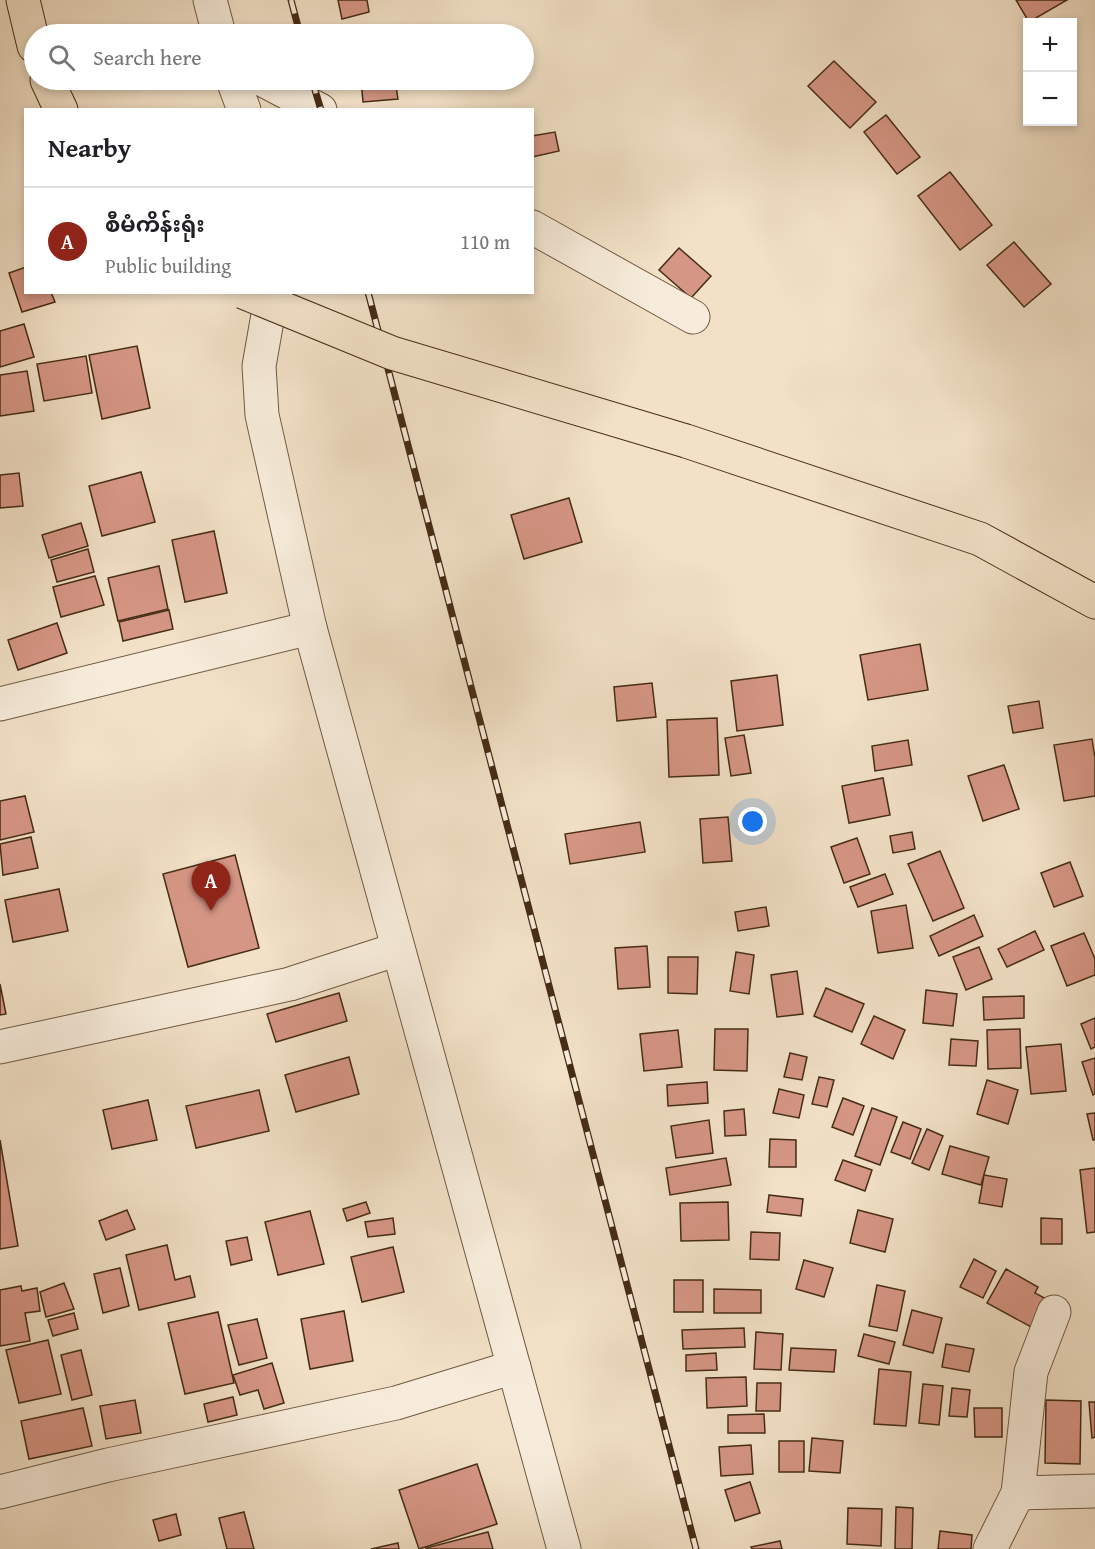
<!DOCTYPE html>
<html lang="en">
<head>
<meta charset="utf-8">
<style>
  :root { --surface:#fff; --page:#f2f2f2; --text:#202124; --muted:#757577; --line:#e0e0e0; --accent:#8f2418 }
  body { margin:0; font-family:"Gentium Book Plus","Noto Sans Myanmar",serif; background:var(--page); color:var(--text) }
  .controls { position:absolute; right:18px; top:18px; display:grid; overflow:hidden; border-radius:0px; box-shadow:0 3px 9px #0003 }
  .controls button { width:54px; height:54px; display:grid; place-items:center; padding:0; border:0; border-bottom:2px solid var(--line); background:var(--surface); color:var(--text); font:30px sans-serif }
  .you { position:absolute; left:753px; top:822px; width:21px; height:21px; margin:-15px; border:4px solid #fff; border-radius:50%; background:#1a73e8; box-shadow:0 0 0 9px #1a73e833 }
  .badge { display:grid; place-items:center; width:39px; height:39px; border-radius:50%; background:var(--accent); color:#fff; font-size:20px; font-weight:700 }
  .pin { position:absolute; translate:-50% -50px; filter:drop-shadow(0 2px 3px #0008) }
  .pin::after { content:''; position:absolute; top:32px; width:21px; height:18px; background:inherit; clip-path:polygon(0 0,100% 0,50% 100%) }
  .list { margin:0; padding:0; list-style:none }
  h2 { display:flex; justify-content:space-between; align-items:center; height:78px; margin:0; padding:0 24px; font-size:26px }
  h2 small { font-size:20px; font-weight:400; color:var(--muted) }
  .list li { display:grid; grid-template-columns:39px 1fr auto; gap:18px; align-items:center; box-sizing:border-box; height:108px; padding:0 24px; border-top:2px solid var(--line) }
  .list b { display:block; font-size:22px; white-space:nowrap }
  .list p { margin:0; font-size:20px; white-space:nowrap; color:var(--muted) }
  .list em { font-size:20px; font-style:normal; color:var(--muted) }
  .icon { flex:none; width:33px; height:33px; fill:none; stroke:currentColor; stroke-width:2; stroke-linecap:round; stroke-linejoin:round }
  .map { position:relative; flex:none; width:1095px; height:1549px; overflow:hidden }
  .search { position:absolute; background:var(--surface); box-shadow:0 3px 9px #0003; left:24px; top:24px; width:510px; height:66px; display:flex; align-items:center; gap:15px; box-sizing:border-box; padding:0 21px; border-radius:33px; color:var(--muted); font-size:22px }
  .panel { position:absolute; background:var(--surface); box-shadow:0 3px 9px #0003; left:24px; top:108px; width:510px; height:186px; border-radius:0px }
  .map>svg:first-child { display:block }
  .building { fill:#d69685; stroke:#452c15; stroke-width:1.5 }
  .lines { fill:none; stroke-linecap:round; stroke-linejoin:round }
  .minor-casing { stroke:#705942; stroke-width:35 }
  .highway-casing { stroke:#452c15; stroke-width:35 }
  .minor { stroke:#f7ecdb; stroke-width:33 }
  .highway { stroke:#f2e1c7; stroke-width:33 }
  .rail-casing { stroke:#452c15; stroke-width:7 }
  .rail { stroke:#f7ecdb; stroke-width:4.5; stroke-dasharray:14; stroke-linecap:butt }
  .highway-bridge-casing { stroke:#452c15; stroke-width:35; stroke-linecap:butt }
  .highway-bridge { stroke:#f2e1c7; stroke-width:33 }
</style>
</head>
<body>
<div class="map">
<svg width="1095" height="1549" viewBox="0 0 1095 1549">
  <rect width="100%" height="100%" fill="#f2e1c7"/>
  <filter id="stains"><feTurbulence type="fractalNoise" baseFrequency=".00333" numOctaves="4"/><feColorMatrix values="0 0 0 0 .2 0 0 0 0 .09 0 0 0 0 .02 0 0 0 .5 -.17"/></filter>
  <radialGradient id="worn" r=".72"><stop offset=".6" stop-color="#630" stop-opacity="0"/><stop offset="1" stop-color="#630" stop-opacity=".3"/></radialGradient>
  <g class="building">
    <polygon points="338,0 367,0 369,12 342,19"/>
    <polygon points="1016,0 1067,0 1029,22"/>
    <polygon points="834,61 876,102 850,128 808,86"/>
    <polygon points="361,80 395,80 398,99 363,102"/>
    <polygon points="886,115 920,157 897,174 864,132"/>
    <polygon points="555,132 559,151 532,157 532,136"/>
    <polygon points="950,172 992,225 960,250 918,196"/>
    <polygon points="1014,242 1051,284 1024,307 987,265"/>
    <polygon points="679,248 711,276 691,298 659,270"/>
    <polygon points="26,267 26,292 51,292 55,302 22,312 9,273"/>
    <polygon points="24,324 34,357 0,367 0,331"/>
    <polygon points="137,346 150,408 102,419 89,355"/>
    <polygon points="86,356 92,393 44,401 37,364"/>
    <polygon points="27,371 34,411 0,416 0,375"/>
    <polygon points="141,472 155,522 102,536 89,486"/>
    <polygon points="19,473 23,506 0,508 0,475"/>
    <polygon points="569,498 582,542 524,559 511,515"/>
    <polygon points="81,523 88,546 49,558 42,535"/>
    <polygon points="214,531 227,593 185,602 172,540"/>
    <polygon points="88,549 94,572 57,582 51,560"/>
    <polygon points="159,566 168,609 118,621 108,578"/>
    <polygon points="95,576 104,605 61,617 53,587"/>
    <polygon points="169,610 173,629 123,641 119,622"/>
    <polygon points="57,623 67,653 18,670 8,640"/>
    <polygon points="920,644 928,690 868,700 860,655"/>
    <polygon points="777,675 783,725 737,731 731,681"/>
    <polygon points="652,683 656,717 617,721 614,687"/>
    <polygon points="1039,701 1043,728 1013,733 1008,706"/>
    <polygon points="717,718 719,775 669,777 667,720"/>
    <polygon points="744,735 751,773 731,776 725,738"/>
    <polygon points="1092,739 1095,758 1095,796 1064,801 1054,745"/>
    <polygon points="908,740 912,765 875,771 872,746"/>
    <polygon points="1004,765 1019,809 983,821 968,776"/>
    <polygon points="883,778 890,815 849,823 842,786"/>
    <polygon points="25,796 34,832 0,840 0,801"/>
    <polygon points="728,817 732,861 703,863 700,819"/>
    <polygon points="640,822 645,852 570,864 565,834"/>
    <polygon points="912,832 915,849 893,853 890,836"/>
    <polygon points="31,837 38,868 3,875 0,844"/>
    <polygon points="857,838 870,874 844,883 831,847"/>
    <polygon points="940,851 964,908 933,921 908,864"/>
    <polygon points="235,855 259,948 188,967 163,874"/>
    <polygon points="1070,862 1083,896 1054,907 1041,873"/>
    <polygon points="885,874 893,894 858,907 850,887"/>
    <polygon points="59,889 68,931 13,942 5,900"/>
    <polygon points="906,905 913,948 878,953 871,911"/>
    <polygon points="766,907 769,926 738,931 735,912"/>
    <polygon points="974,915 983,936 939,956 930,936"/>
    <polygon points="1035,931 1044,950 1007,967 998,949"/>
    <polygon points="1084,933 1095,959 1095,975 1067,986 1051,946"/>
    <polygon points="647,946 650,987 618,989 615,948"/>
    <polygon points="979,947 992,979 966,990 953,957"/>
    <polygon points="736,952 754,955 749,994 730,991"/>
    <polygon points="668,957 698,957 697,994 668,993"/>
    <polygon points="797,971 803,1014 777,1017 771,975"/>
    <polygon points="0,984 6,1014 0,1015"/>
    <polygon points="826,988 864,1004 852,1032 814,1016"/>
    <polygon points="926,990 957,994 953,1026 923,1023"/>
    <polygon points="339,993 347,1021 276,1042 267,1014"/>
    <polygon points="1024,996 1024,1018 984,1020 983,997"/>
    <polygon points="874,1016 905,1030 893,1059 861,1044"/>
    <polygon points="1095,1018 1095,1047 1091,1049 1081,1024"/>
    <polygon points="715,1029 748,1029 747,1071 714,1070"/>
    <polygon points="1020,1029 1021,1068 988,1069 987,1030"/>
    <polygon points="678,1030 682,1067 644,1071 640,1034"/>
    <polygon points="951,1039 978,1041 976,1066 949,1065"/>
    <polygon points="1061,1044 1066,1091 1031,1094 1026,1047"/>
    <polygon points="790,1053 807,1057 802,1080 784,1077"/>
    <polygon points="349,1057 359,1094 296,1112 285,1075"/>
    <polygon points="1095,1058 1095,1094 1093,1095 1082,1062"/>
    <polygon points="819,1077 834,1080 827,1107 812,1104"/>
    <polygon points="987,1080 1018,1090 1008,1124 977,1114"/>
    <polygon points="707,1082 708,1103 668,1106 667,1085"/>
    <polygon points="779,1089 804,1095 799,1118 773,1113"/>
    <polygon points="259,1090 269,1131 196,1148 186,1106"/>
    <polygon points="843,1098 864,1106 853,1135 832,1127"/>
    <polygon points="148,1100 157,1140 112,1149 103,1110"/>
    <polygon points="872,1108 897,1117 880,1165 855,1156"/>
    <polygon points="744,1109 746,1135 725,1136 724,1111"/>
    <polygon points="1095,1113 1095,1140 1093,1140 1087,1114"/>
    <polygon points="709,1120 713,1153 676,1158 671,1126"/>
    <polygon points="903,1122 921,1129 910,1159 891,1152"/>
    <polygon points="927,1129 943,1136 929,1170 912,1163"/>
    <polygon points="770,1139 796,1140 796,1167 769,1167"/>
    <polygon points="0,1140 18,1246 0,1249"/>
    <polygon points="950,1146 989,1157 981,1185 942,1174"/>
    <polygon points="726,1158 731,1185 670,1195 666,1168"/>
    <polygon points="843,1160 872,1170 865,1191 835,1180"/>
    <polygon points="1095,1168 1095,1232 1087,1233 1080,1170"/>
    <polygon points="984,1175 1007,1179 1002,1207 979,1203"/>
    <polygon points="769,1195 803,1199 801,1216 767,1212"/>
    <polygon points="366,1202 370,1213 347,1221 343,1209"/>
    <polygon points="728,1202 729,1240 681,1241 680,1203"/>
    <polygon points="127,1210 135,1229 106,1240 99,1221"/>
    <polygon points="858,1210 893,1219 885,1252 850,1243"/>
    <polygon points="310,1211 324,1264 278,1275 265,1222"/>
    <polygon points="393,1218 395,1234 368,1237 365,1222"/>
    <polygon points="1041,1218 1062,1219 1062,1244 1041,1244"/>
    <polygon points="751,1232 780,1233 779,1260 750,1259"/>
    <polygon points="247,1237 252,1260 231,1265 226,1241"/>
    <polygon points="167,1245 175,1280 190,1276 195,1297 139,1310 126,1255"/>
    <polygon points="393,1247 404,1292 362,1302 351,1257"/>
    <polygon points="974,1259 996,1271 983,1298 960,1287"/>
    <polygon points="804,1260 833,1268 824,1297 796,1289"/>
    <polygon points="120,1268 129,1306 103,1313 94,1274"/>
    <polygon points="1006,1269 1038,1287 1035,1293 1048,1300 1033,1328 987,1303"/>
    <rect x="674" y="1280" width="29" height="32"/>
    <polygon points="64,1283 74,1309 46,1317 40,1292"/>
    <polygon points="877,1285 905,1291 897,1331 869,1326"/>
    <polygon points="21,1286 22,1291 37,1288 40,1311 25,1313 30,1341 0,1346 0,1290"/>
    <polygon points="714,1289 761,1290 761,1313 714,1313"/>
    <polygon points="912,1310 942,1318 933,1353 903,1345"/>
    <polygon points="344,1311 353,1361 310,1369 301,1319"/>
    <polygon points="218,1312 234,1383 185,1394 168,1323"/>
    <polygon points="74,1313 78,1329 53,1336 48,1320"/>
    <polygon points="257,1319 267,1358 239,1365 228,1325"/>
    <polygon points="744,1328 745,1347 683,1349 682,1330"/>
    <polygon points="756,1332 783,1334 781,1370 754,1369"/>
    <polygon points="864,1334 895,1342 889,1364 858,1356"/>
    <polygon points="48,1340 61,1394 19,1403 6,1350"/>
    <polygon points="946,1344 974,1349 969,1372 942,1367"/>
    <polygon points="791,1348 836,1350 834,1372 789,1370"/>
    <polygon points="81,1350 92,1395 72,1400 61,1355"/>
    <polygon points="716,1353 717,1370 686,1371 686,1355"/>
    <polygon points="272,1363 284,1403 264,1409 258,1390 240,1395 233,1375"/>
    <polygon points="879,1369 911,1372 906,1426 874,1424"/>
    <polygon points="746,1377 747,1406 707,1408 706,1378"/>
    <polygon points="757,1383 781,1383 780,1411 756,1411"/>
    <polygon points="923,1384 943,1386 939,1425 919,1423"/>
    <polygon points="952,1388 970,1390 967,1417 949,1416"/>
    <polygon points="233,1397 237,1415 208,1422 204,1404"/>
    <polygon points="135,1400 141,1433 106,1439 100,1406"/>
    <polygon points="1046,1400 1081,1401 1080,1464 1045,1463"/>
    <polygon points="1089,1402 1095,1402 1095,1437 1092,1438"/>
    <polygon points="83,1408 92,1446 29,1459 21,1421"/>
    <polygon points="974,1408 1002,1408 1002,1437 975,1437"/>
    <polygon points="764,1414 765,1433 728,1433 728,1415"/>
    <polygon points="812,1438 843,1441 840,1473 809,1471"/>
    <rect x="779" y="1441" width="25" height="31"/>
    <polygon points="751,1445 753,1474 721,1476 719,1447"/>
    <polygon points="477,1464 497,1524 419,1549 399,1490"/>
    <polygon points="750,1482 760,1513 735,1521 725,1490"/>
    <polygon points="896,1507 913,1508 912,1549 895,1549"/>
    <polygon points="848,1508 882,1509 881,1546 847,1544"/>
    <polygon points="244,1512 254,1549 227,1549 219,1518"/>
    <polygon points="176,1514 181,1535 159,1541 153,1520"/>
    <polygon points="940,1531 972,1535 971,1549 938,1549"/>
    <polygon points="488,1532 493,1549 426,1549 426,1548"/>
    <polygon points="780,1541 782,1549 752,1549 751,1547"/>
    <polygon points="398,1543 399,1549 371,1549"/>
  </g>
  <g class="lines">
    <defs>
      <g id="minor">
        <polyline points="210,0 219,34"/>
        <polyline points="233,80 244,110"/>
        <polyline points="263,80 320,110"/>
        <polyline points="532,227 693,317"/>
        <polyline points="272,292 259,366 262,415 310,628 564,1549"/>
        <polyline points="0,704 310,628"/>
        <polyline points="0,1047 290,984 398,949"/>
        <polyline points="0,1492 108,1465 396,1403 514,1367"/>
        <polyline points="1018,1493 1095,1491"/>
        <polyline points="990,1549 1018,1493 1031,1372 1054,1312"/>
      </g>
      <g id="highway">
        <polyline points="23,0 34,46"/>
        <polyline points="47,80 61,110"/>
        <polyline points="686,441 980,539 1095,602"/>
      </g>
    </defs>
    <use href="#minor" class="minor-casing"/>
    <use href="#highway" class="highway-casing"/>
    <use href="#minor" class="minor"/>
    <use href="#highway" class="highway"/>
    <defs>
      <g id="rail">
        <polyline points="291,0 300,34"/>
        <polyline points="312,80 321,110"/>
        <polyline points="368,292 696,1549"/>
      </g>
    </defs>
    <use href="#rail" class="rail-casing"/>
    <use href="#rail" class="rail"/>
    <defs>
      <polyline id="highway-bridge" points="243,292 392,353 686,441"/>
    </defs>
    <use href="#highway-bridge" class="highway-bridge-casing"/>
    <use href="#highway-bridge" class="highway-bridge"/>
  </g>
  <rect width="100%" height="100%" filter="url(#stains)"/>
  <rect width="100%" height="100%" fill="url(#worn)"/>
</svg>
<div class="controls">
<button>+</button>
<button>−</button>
</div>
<div class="you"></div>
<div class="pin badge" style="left:211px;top:911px">A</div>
<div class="search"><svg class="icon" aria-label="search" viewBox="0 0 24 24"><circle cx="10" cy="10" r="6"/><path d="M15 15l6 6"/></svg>Search here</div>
<section class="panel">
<h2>Nearby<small></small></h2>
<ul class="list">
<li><span class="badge">A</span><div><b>စီမံကိန်းရုံး‌</b><p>Public building</p></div><em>110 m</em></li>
</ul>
</section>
</div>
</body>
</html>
